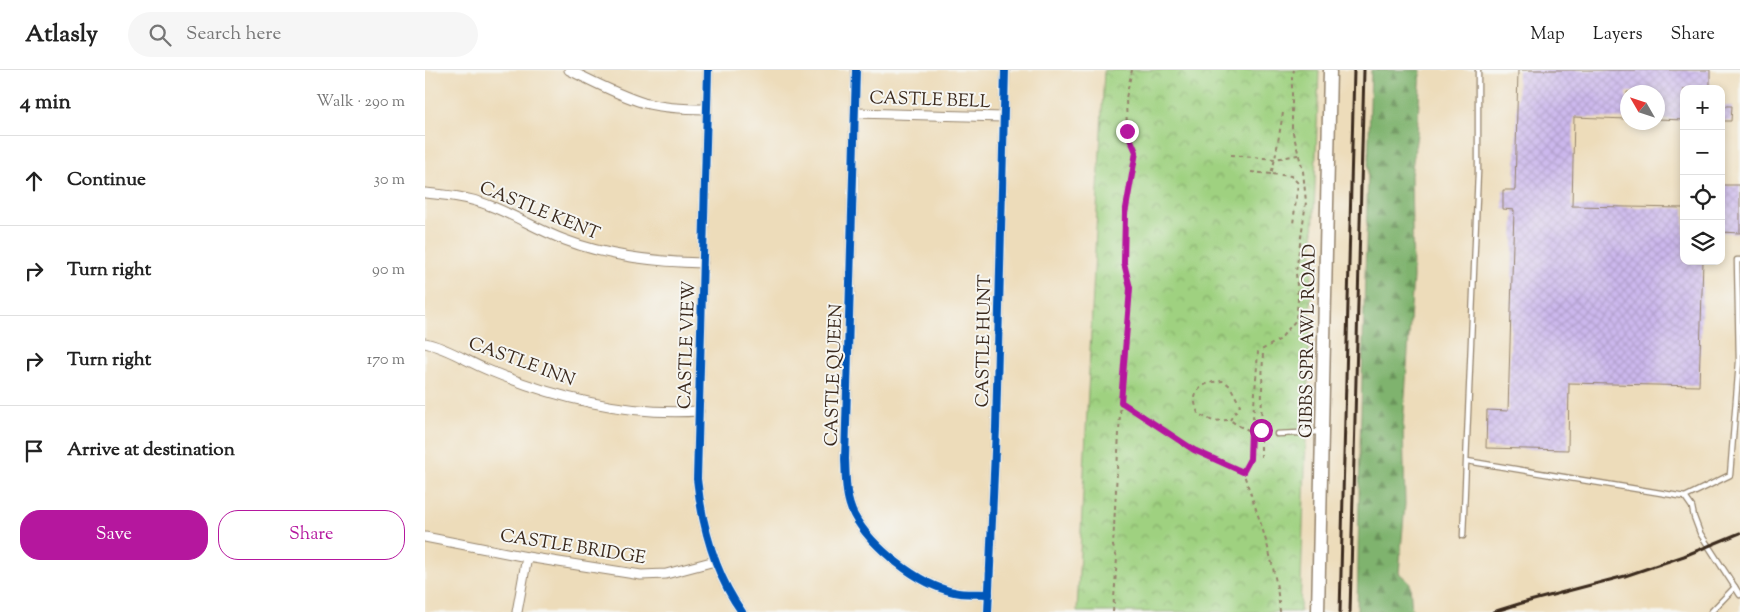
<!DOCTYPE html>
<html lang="en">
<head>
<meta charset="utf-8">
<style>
  :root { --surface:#fff; --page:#f6f6f6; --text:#222; --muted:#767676; --line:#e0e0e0; --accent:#b5179e }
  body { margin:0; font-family:"Sorts Mill Goudy",serif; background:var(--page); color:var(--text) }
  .controls { position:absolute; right:15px; top:15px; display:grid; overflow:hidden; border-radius:10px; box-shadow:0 2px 8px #0003 }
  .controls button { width:45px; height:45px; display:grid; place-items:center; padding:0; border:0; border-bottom:1px solid var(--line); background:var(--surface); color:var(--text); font:25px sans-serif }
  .compass { position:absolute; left:1195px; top:15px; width:45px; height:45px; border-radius:50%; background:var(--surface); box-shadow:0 2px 8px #0003; rotate:309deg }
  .stop { position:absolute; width:15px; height:15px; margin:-11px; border:4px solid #b5179e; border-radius:50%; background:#fff }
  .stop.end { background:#b5179e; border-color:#fff; box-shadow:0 1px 5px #0008 }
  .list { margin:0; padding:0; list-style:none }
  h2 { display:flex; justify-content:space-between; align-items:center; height:65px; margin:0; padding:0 20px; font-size:21px }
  h2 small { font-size:16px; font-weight:400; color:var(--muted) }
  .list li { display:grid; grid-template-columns:32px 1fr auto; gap:15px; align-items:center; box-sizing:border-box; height:90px; padding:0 20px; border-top:1px solid var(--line) }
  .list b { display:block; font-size:19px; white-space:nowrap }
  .list em { font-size:16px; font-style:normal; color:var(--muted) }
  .actions { display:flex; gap:10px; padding:15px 20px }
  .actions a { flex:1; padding:11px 0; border:1px solid var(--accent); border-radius:20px; text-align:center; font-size:18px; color:var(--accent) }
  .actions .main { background:var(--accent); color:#fff }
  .icon { flex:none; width:28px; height:28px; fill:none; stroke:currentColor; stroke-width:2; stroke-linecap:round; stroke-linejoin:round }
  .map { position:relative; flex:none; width:1315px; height:542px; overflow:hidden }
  header { display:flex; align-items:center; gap:30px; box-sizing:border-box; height:70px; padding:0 25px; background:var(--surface); border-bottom:1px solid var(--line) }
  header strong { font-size:24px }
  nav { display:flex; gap:28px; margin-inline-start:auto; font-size:18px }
  .search { width:350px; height:45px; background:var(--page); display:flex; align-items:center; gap:12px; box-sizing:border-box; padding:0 18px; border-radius:28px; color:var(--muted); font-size:19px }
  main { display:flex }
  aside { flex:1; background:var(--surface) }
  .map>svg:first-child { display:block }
  .forest { fill:url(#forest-firs); stroke:#5d6e46 }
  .park { fill:url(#park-crowns); stroke:#6d7e4f }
  .building { fill:url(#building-cross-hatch) }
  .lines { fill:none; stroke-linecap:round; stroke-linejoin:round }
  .service-casing { stroke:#94836c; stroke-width:7 }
  .minor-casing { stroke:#94836c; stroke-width:11 }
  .secondary-casing { stroke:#94836c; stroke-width:15 }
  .path { stroke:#94836c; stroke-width:2; stroke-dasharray:4 4; stroke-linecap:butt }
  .service { stroke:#fff; stroke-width:4.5 }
  .minor { stroke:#fff; stroke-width:9 }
  .secondary { stroke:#fff; stroke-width:12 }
  .rail { stroke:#3b2a1e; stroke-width:3 }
  .cycleway-casing { stroke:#f6f6f2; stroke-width:11 }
  .cycleway { stroke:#0057b8; stroke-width:8 }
  .route { stroke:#b5179e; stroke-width:6 }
  .labels { text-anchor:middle; stroke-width:4; stroke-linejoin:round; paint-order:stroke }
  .street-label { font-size:18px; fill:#3b2a1e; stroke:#f6f6f2 }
</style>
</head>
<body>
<header>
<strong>Atlasly</strong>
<div class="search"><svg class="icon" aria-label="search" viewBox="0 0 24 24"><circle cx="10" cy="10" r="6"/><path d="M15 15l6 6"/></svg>Search here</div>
<nav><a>Map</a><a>Layers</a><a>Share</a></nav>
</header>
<main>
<aside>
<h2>4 min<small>Walk · 290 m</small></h2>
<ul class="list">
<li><svg class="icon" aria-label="ahead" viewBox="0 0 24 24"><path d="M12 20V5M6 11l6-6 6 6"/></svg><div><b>Continue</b></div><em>30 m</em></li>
<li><svg class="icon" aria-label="right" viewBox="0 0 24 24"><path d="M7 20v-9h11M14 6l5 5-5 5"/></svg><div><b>Turn right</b></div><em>90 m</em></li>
<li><svg class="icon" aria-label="right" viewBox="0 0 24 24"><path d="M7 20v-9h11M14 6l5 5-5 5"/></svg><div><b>Turn right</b></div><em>170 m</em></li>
<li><svg class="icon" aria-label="arrive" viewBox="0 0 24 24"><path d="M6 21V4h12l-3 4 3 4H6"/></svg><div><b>Arrive at destination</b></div></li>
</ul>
<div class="actions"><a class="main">Save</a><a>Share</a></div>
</aside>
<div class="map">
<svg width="1315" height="542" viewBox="0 0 1315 542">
  <defs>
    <pattern id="forest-firs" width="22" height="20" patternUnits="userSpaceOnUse" patternTransform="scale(1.25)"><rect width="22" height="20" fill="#7fb36e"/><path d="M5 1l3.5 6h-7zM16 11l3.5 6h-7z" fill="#69925a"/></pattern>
    <pattern id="park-crowns" width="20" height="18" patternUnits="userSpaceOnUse" patternTransform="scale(1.25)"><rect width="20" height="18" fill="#9fd180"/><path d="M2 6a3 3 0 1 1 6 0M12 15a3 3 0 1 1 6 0" fill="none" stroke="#83aa68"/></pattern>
    <pattern id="building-cross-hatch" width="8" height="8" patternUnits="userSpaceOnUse" patternTransform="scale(1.25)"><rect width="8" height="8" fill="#ccb8ed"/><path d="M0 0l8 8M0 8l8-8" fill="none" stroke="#b09ecb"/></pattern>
  </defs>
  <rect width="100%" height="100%" fill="#f6f6f2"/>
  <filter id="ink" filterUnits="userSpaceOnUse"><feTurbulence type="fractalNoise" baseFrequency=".02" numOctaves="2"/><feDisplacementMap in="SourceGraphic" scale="10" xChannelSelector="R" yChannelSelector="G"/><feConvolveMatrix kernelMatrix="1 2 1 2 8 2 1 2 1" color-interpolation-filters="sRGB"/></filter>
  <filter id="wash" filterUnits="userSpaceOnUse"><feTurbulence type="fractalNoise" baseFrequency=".0096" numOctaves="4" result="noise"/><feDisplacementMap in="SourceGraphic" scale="20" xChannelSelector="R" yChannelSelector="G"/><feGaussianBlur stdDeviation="1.12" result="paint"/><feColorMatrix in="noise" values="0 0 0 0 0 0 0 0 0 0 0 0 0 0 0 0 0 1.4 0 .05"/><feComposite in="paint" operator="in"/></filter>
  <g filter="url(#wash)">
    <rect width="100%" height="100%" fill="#eddcba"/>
    <polygon class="forest" points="946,0 996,0 992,64 986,105 988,207 978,356 980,434 974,503 985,513 987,542 932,542 935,376"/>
    <polygon class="park" points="679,0 894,0 875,542 652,542"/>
    <g id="blocks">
      <g class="building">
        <polygon points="1093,0 1285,0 1285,19 1259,19 1259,50 1232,49 1232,22 1202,22 1202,49 1149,47 1147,136 1259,138 1259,191 1278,191 1274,316 1144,313 1143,380 1061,378 1062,340 1083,341 1089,140 1078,139 1078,120 1090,120"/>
        <polygon points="1296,36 1307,36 1306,51 1296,51"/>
        <polygon points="1296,115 1315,115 1315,163 1296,162"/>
      </g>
    </g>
  </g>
  <g filter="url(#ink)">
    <use href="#blocks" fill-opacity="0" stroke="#94836c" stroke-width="1"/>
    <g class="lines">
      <defs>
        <g id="service">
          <polyline points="852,364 895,362"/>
          <polyline points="1042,391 1260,427 1305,405 1314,292 1312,190 1315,190"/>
          <polyline points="1260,427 1267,437 1269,447 1275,463 1315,525"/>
          <polyline points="1038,466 1053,102 1053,0"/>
          <polyline points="1286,542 1310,517"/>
        </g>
        <g id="minor">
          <path d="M144,0C169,12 193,25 219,33C239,38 261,39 281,39"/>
          <path d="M283,0L272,409C277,455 289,503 317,542"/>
          <path d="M431,0L420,389C421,407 420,428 429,445C446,477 494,515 529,522C540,525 553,523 564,524"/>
          <polyline points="431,43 578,47"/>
          <path d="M0,123C22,125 43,127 63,135C90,145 113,160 140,170C184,187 231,192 278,193"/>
          <path d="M0,273C23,278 41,291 63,300C128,327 202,346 274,341"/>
          <polyline points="0,467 102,487 216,505 241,504 290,491"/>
          <polyline points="92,542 102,487"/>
          <polyline points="563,542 571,358 580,0"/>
        </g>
        <polyline id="secondary" points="893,542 905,0"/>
      </defs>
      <use href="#service" class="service-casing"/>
      <use href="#minor" class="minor-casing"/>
      <use href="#secondary" class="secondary-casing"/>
      <g class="path">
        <polyline points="858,43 850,89 846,104 866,106 873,113 868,154"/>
        <polyline points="806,85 850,89 873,85"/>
        <polyline points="826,102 846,104"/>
        <polyline points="696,332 769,380 817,402"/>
        <path d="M805,350L815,335L805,316L799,311C788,311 772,314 770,328C769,333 772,339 773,344L788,351L805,350L814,356L826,361L836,360V387"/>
        <polyline points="836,360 838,280"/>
        <polyline points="688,542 692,488 688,476 695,344 705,218 699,193 700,144 711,82 702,61 701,28 707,0"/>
        <path d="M855,542C851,494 834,447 818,402L825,389L833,282L854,270L871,250L873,230L871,202L881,132L878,101L867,59V7L869,0"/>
      </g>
      <use href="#service" class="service"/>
      <use href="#minor" class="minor"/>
      <use href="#secondary" class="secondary"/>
      <g class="rail">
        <polyline points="915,542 929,0"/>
        <polyline points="925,542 939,0"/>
        <polyline points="1068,542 1097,533 1200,506 1259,486 1315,463"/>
      </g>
      <defs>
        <g id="cycleway">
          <path d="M283,0L272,409C277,455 289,503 317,542"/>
          <path d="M431,0L420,389C421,407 420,428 429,445C446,477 494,515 529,522C540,525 553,523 564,524"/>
          <polyline points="563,542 571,358 580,0"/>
        </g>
      </defs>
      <use href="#cycleway" class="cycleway-casing"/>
      <use href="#cycleway" class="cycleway"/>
    </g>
  </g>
  <g class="lines" filter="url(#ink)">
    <polyline class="route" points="702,61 711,82 700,144 699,193 705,218 696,332 769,380 818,402 825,389 826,361 836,360"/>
  </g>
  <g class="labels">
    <g class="street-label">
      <text transform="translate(505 29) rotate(2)" y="6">CASTLE BELL</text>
      <text transform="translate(115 140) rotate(22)" y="6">CASTLE KENT</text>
      <text transform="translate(558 271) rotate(-89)" y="6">CASTLE HUNT</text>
      <text transform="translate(882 271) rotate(-89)" y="6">GIBBS SPRAWL ROAD</text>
      <text transform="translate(261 275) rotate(-88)" y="6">CASTLE VIEW</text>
      <text transform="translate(97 291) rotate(20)" y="6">CASTLE INN</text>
      <text transform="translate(408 305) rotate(-88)" y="6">CASTLE QUEEN</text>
      <text transform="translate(148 476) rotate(9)" y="6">CASTLE BRIDGE</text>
    </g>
  </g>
</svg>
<div class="controls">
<button>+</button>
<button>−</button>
<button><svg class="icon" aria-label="locate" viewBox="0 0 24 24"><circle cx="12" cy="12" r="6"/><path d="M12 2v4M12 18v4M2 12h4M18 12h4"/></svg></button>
<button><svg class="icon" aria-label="layers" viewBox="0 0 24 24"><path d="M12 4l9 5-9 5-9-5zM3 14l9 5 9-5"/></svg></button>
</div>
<svg class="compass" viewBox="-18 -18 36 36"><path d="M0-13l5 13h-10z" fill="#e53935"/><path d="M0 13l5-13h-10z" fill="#767676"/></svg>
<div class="stop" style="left:836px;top:360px"></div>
<div class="stop end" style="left:702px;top:61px"></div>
</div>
</main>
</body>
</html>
